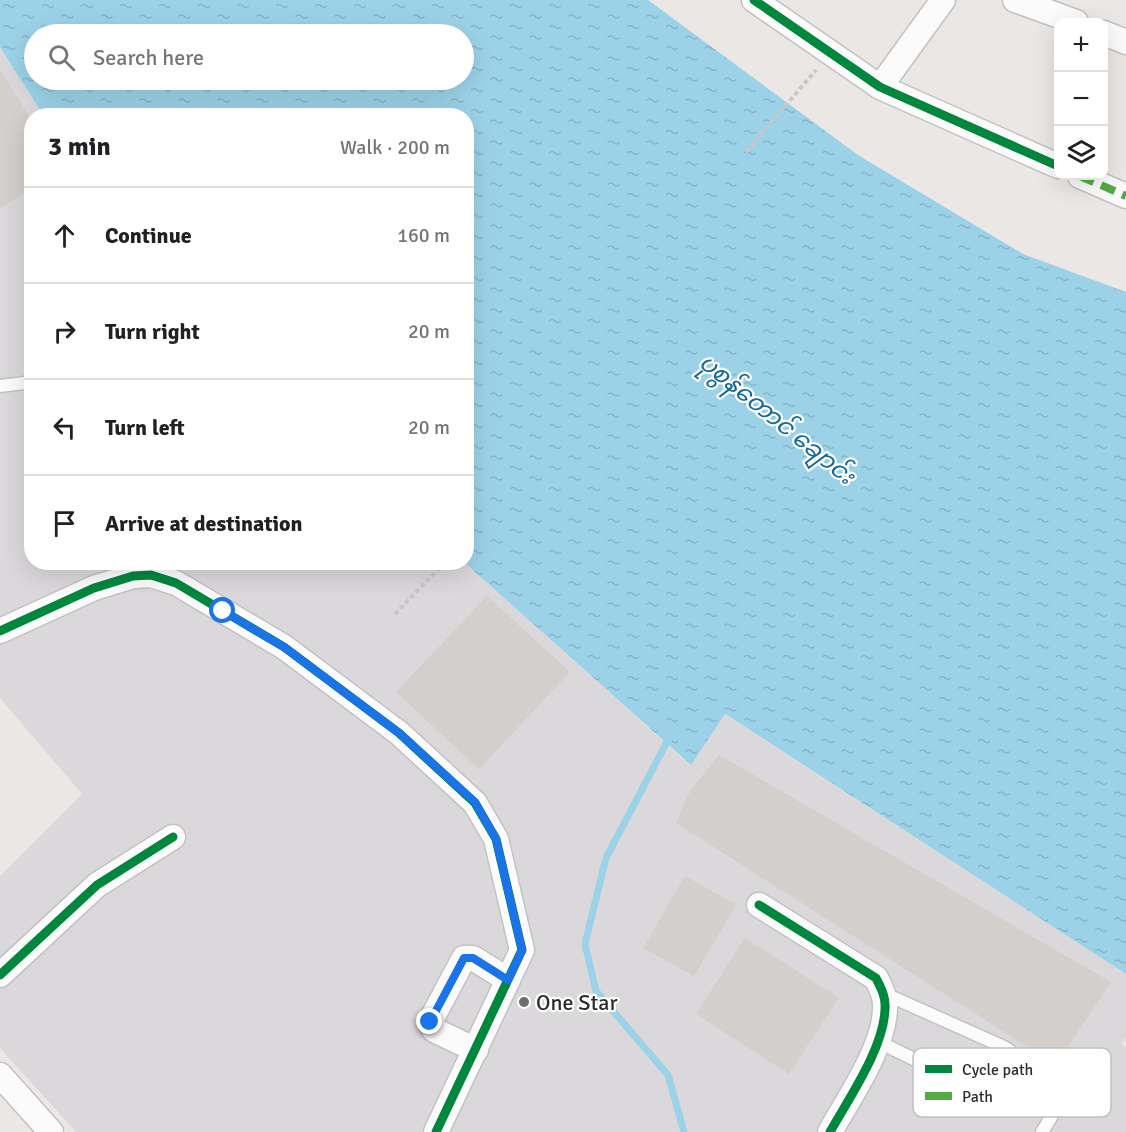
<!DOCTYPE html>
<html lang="en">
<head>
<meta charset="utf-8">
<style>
  :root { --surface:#fff; --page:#f6f6f6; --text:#202124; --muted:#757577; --line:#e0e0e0 }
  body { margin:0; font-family:Signika,"Noto Sans Myanmar",sans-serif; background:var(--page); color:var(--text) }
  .controls { position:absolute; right:18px; top:18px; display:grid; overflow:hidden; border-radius:12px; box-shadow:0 6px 24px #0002 }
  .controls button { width:54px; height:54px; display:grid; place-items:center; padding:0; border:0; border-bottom:2px solid var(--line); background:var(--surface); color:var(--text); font:30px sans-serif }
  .stop { position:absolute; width:18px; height:18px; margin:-14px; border:4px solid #1a73e8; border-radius:50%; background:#fff }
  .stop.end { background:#1a73e8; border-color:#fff; box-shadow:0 2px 6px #0008 }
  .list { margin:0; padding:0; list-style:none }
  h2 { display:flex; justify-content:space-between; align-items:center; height:78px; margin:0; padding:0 24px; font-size:26px }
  h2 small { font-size:20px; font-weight:400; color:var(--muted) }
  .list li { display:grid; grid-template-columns:39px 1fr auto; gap:18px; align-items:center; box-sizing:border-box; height:96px; padding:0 24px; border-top:2px solid var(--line) }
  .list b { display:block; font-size:22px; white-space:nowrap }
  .list em { font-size:20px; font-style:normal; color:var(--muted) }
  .icon { flex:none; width:33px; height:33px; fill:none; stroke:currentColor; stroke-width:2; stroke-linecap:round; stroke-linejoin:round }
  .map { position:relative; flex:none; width:1126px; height:1132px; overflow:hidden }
  .search { position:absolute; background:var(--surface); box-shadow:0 6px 24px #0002; left:24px; top:24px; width:450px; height:66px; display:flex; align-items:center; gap:15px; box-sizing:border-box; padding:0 21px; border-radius:33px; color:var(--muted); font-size:22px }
  .panel { position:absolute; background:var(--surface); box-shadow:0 6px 24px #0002; left:24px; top:108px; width:450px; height:462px; border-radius:24px }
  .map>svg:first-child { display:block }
  .industrial { fill:#dbd8db }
  .water { fill:url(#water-ripples); fill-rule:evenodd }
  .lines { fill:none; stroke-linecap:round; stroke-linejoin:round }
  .stream { stroke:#9cd2e8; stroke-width:7 }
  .building { fill:#d2cfcd }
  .service-casing { stroke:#c3c2c2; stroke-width:15 }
  .minor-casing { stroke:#c3c2c2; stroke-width:27 }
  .path { stroke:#c8c8c8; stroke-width:4; stroke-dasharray:4.5 3; stroke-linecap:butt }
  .service { stroke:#fcfbfb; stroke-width:12 }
  .minor { stroke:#fcfbfb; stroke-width:24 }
  .quiet { stroke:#54ab44; stroke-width:8; stroke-dasharray:15 8; stroke-linecap:butt }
  .cycleway-casing { stroke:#fff; stroke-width:13 }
  .cycleway { stroke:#00873e; stroke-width:9 }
  .route { stroke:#1a73e8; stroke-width:8 }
  .poi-dot { fill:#6f6e6d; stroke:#fff; stroke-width:2 }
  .labels { text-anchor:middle; stroke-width:4.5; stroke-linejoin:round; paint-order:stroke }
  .poi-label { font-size:22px; fill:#2d2d2d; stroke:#fff; text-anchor:start }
  .water-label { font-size:24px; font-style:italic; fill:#156999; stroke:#fff }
  .key { fill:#fff; stroke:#c0c0c0; stroke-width:1.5 }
  .key-label { font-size:16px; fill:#2d2d2d }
</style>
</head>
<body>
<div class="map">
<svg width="1126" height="1132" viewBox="0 0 1126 1132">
  <defs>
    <pattern id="water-ripples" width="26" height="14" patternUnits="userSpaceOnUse" patternTransform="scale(1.5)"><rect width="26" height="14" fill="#9cd2e8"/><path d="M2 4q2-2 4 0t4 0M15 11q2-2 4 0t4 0" fill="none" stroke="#87b5c7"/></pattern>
  </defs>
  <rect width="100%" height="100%" fill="#eae7e4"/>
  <polygon class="industrial" points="0,47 43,115 32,116 32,562 465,563 690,765 724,714 1126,974 1126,1037 1122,1044 1126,1047 1126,1132 76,1132 0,1048 0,876 82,794 0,698"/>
  <path class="water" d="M0,0H648L858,155L1023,254L1126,292V974L725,714L691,765L465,563L466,116L43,115L0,47ZM34,34H464V80H34Z"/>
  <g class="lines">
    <polyline class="stream" points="670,736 606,858 585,944 596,991 668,1075 684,1132"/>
  </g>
  <g class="building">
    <polygon points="0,70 32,121 32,189 0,208"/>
    <polygon points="487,596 570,672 479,769 396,692"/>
    <polygon points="719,755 1111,982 1056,1065 676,823 690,791"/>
    <polygon points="685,876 736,905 694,976 643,948"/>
    <polygon points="745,938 839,998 789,1074 696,1014"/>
  </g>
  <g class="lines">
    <defs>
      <g id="service">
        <polyline points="0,386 32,382"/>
        <path d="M879,1042L991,1097C1014,1090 1029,1060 1004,1047L883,993"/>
        <polyline points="1042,1132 1064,1096"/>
      </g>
      <g id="minor">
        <polyline points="754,0 880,87 1058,166"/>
        <polyline points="1015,0 1076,22"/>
        <polyline points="1104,33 1126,42"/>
        <polyline points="880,87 943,0"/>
        <polyline points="1080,176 1126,196"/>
        <polyline points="0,631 94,588 133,576 151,575 176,583 284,647 399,733 475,803 496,839 522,950 436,1132"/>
        <path d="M759,905L876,978C881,988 886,997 885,1009C884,1048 849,1098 830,1132"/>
        <polyline points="0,975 97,885 173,837"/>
        <polyline points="476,1050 434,1030 430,1022 464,958 473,958 508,980"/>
        <polyline points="0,1075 51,1132"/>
      </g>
    </defs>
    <use href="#service" class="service-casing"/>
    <use href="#minor" class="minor-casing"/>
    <g class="path">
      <polyline points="746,152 816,70"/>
      <polyline points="348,565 351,562"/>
      <polyline points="395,614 445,562"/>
    </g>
    <use href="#service" class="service"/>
    <use href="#minor" class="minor"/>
    <polyline class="quiet" points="1080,176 1126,196"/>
    <defs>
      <g id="cycleway">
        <polyline points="754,0 880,87 1058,166"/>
        <polyline points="0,631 94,588 133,576 151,575 176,583 284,647 399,733 475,803 496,839 522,950 436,1132"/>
        <path d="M759,905L876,978C881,988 886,997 885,1009C884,1048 849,1098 830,1132"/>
        <polyline points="0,975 97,885 173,837"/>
      </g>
    </defs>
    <use href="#cycleway" class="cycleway-casing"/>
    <use href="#cycleway" class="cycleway"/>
  </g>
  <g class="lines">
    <polyline class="route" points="223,611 284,647 399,733 475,802 496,839 522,950 508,980 473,958 464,958 430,1022"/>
  </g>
  <circle class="poi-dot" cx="524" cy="1002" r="6"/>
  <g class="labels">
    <g class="poi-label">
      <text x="536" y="1010">One Star</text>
    </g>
    <g class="water-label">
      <text transform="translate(777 419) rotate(39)" y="8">ပုစွန်တောင် ချောင်း</text>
    </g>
  </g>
  <rect x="913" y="1048" width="198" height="69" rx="9" class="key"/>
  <rect x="925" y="1065" width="27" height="8" fill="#00873e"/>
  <rect x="925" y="1092" width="27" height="8" fill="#54ab44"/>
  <g class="key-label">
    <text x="962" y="1075">Cycle path</text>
    <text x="962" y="1102">Path</text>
  </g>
</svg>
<div class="controls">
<button>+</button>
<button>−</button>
<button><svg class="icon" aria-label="layers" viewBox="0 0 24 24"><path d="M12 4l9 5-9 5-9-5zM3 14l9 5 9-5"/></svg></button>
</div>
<div class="stop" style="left:223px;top:611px"></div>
<div class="stop end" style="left:430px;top:1022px"></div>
<div class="search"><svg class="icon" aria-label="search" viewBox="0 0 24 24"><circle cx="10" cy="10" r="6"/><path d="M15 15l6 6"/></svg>Search here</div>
<section class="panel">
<h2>3 min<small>Walk · 200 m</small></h2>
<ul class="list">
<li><svg class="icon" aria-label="ahead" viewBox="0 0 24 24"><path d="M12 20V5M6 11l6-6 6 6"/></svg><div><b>Continue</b></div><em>160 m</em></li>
<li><svg class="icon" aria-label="right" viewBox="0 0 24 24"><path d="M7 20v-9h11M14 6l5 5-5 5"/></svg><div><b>Turn right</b></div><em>20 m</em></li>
<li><svg class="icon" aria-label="left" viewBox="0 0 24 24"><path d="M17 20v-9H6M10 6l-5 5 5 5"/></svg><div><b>Turn left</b></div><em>20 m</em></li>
<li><svg class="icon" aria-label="arrive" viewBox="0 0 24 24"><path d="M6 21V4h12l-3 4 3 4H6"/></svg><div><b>Arrive at destination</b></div></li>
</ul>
</section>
</div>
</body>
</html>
